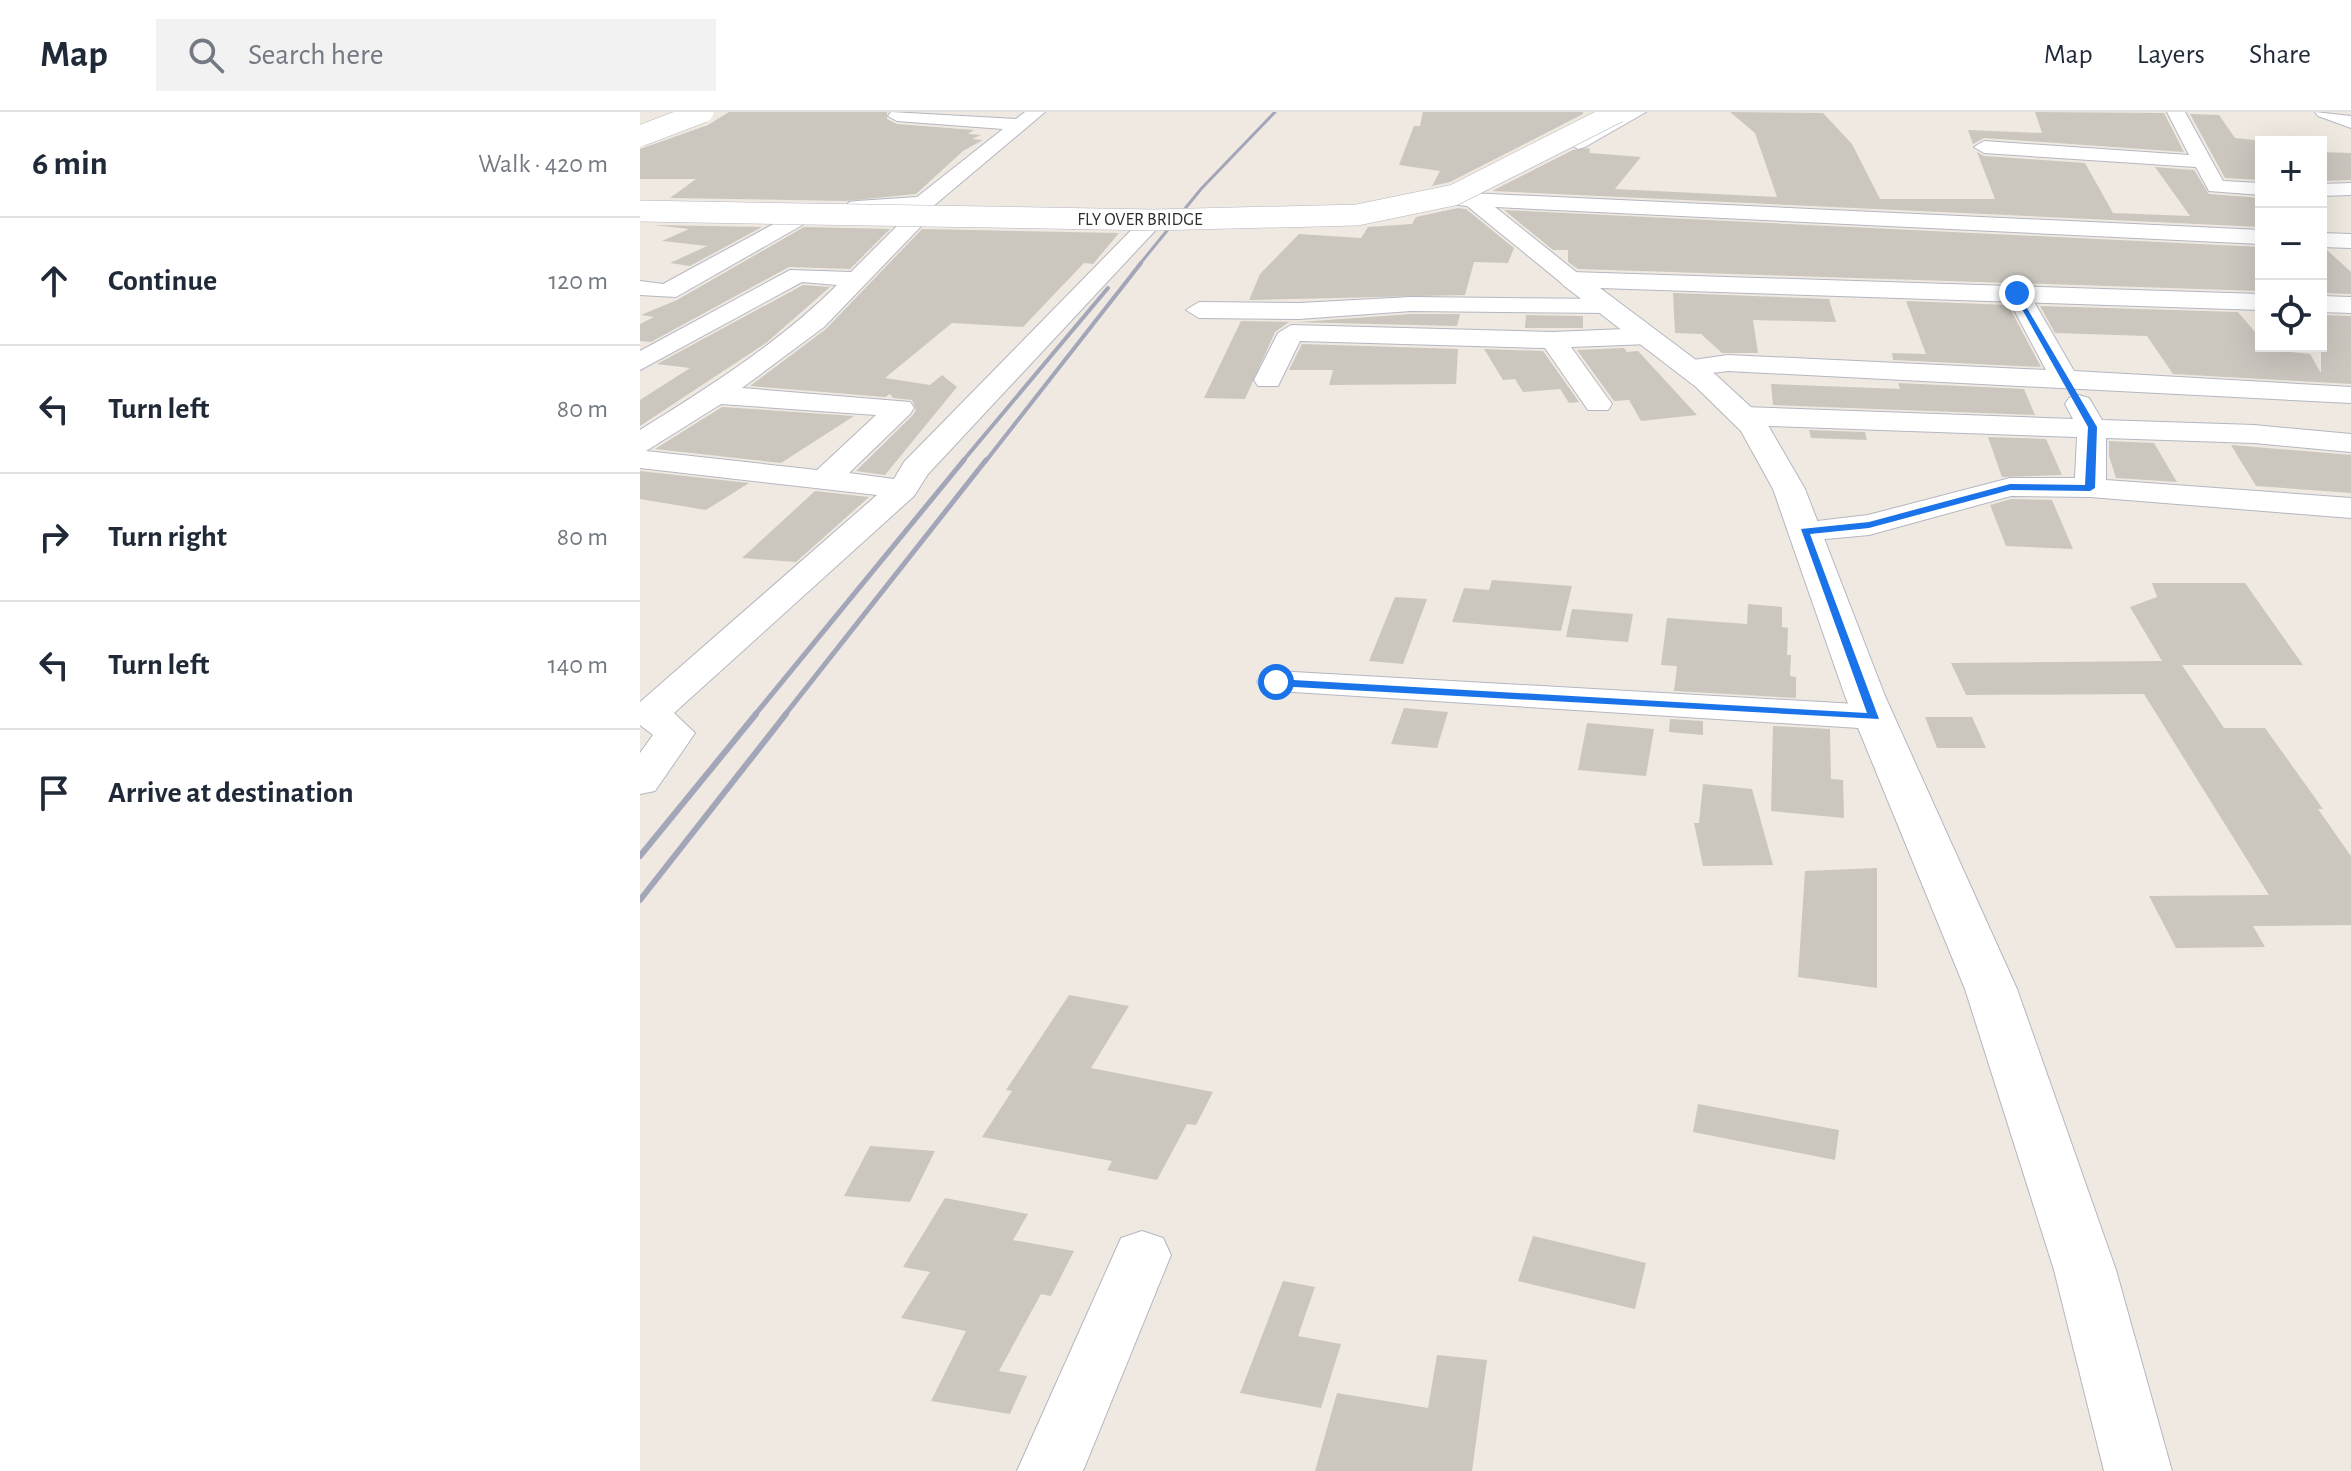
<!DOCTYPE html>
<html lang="en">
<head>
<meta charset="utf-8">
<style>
  :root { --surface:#fff; --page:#f2f2f3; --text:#1f2937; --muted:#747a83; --line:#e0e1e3 }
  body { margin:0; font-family:"Alegreya Sans",sans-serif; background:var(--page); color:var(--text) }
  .controls { position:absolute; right:24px; top:24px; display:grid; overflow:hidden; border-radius:0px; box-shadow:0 8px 32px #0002 }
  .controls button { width:72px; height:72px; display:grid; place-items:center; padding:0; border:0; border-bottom:2px solid var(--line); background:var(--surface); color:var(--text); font:40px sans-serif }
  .stop { position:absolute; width:24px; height:24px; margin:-18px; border:6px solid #1a73e8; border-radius:50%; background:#fff }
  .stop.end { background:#1a73e8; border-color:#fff; box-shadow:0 2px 8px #0008 }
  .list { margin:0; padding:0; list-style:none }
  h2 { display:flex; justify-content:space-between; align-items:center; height:104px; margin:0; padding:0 32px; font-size:34px }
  h2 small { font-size:26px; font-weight:400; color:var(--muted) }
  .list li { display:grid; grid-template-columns:52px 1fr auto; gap:24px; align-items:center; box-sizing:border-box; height:128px; padding:0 32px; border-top:2px solid var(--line) }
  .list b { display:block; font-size:30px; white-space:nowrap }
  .list em { font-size:26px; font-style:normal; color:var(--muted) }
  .icon { flex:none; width:44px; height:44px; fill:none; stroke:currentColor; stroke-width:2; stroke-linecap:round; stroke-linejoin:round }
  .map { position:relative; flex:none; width:1711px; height:1359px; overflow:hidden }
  header { display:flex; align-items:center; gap:48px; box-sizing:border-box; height:112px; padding:0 40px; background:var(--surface); border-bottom:2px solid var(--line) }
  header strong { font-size:38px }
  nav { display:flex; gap:44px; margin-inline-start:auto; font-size:28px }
  .search { width:560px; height:72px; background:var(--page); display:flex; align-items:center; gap:20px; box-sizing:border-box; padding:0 28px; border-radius:0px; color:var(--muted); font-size:30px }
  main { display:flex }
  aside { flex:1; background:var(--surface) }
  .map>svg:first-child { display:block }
  .building { fill:#cbc7bf }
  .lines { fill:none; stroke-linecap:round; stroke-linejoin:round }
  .street-casing { stroke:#b4b7c1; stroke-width:2 }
  .secondary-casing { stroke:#b4b7c1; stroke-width:2 }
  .street { fill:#fff; fill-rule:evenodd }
  .secondary { fill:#fff; fill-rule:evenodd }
  .rail-far3 { stroke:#a3a6b8; stroke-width:3 }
  .rail-far2 { stroke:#a3a6b8; stroke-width:4 }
  .rail-far1 { stroke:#a3a6b8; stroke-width:5 }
  .rail { stroke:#a3a6b8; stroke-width:6 }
  .street-bridge-casing { stroke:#b4b7c1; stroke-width:22; stroke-linecap:butt }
  .street-bridge { stroke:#fff; stroke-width:21 }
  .route { fill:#1a73e8 }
  .labels { text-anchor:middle; stroke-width:6; stroke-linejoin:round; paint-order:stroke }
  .far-street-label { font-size:18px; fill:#2e2e2e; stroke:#fff }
</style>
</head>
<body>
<header>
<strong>Map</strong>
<div class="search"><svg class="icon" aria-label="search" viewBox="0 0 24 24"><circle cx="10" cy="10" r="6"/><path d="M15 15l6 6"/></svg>Search here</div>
<nav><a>Map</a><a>Layers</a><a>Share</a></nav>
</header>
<main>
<aside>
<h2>6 min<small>Walk · 420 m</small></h2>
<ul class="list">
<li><svg class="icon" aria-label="ahead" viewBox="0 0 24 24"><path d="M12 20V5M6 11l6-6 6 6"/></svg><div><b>Continue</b></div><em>120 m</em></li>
<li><svg class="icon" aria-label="left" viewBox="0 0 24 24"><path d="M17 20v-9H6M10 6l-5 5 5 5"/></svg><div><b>Turn left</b></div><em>80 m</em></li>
<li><svg class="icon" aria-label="right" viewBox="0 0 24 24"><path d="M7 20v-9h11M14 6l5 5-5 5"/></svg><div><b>Turn right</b></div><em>80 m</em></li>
<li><svg class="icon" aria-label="left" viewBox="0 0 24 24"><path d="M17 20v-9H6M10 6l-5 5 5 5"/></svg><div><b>Turn left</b></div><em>140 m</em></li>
<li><svg class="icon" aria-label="arrive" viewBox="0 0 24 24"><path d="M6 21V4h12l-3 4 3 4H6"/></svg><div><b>Arrive at destination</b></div></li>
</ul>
</aside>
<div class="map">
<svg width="1711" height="1359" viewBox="0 0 1711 1359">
  <rect width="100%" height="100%" fill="#efe9e1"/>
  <g class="building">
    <polygon points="89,0 247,0 247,7 257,12 334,18 328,22 341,23 332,27 343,28 323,39 276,82 206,89 30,86 56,67 0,67 0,37 68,13"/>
    <polygon points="783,0 943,0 943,2 810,70 792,74 800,59 759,53 774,14 780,14"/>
    <polygon points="1090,0 1183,1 1212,32 1240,87 1355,87 1337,40 1344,44 1445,51 1473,101 1550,104 1515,55 1554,58 1569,82 1621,86 1621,115 852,79 933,38 949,36 950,41 1001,45 975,77 1137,85 1115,21"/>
    <polygon points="1395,0 1524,1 1544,40 1344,26 1333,32 1328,18 1402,21"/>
    <polygon points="1550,2 1579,3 1595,26 1633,30 1621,30 1621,68 1585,66"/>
    <polygon points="1681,40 1711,41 1711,68 1681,69"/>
    <polygon points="818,96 826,97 874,136 868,151 834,150 825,183 609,188 620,162 659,122 721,126 728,115 772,112 776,105"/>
    <polygon points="864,98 1621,135 1621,179 938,157 928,150 928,138 913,138"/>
    <polygon points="14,113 122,115 50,154 30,151 67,134 22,129 49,117"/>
    <polygon points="164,115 250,117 210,157 149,155 11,230 0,229 0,212 14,205 1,203 37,188"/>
    <polygon points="282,117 479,121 453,152 444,151 383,215 312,211 245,266 290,273 302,263 317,275 245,363 216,359 272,304 276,298 272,288 253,286 250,282 245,285 110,274 186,217"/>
    <polygon points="1681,138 1687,138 1711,160 1711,182 1681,181"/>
    <polygon points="163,173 190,175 126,231 0,314 0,288 50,256 17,252"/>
    <polygon points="1033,181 1189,187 1196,210 1113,208 1118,241 1082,241 1061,222 1035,221"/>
    <polygon points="1266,189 1368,193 1401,255 1253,248 1252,241 1286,242"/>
    <polygon points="1400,194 1598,200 1615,220 1620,237 1670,242 1681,261 1681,203 1711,204 1711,272 1533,262 1507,224 1415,221"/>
    <polygon points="771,202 820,202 817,214 649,210 635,220 605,287 564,286 601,209 659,210"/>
    <polygon points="886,203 943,204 943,216 885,216"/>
    <polygon points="662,232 818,237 816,272 689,273 693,258 649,258"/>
    <polygon points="984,236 987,240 998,239 1057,303 1001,309 989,288 974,289 937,238"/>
    <polygon points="844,237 903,239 939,290 929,291 920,277 883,280 875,267 863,268"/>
    <polygon points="1258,271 1384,277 1395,303 1133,293 1131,272 1260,277"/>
    <polygon points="82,295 214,304 141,351 15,337"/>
    <polygon points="1169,318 1225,320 1227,328 1171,326"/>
    <polygon points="1348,325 1406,327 1422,363 1362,365"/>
    <polygon points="1469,329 1514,331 1537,370 1476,366 1469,344"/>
    <polygon points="1591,333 1711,343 1711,381 1616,374"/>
    <polygon points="0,359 109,371 66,398 0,387"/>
    <polygon points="175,379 229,385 156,450 102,446"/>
    <polygon points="1371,387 1412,388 1433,437 1366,434 1350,393"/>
    <polygon points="852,468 932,474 921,519 812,510 824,476 849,478"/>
    <polygon points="1512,471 1605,471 1663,553 1542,553 1584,616 1625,616 1683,697 1678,697 1711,744 1711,813 1613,814 1625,835 1536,836 1509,784 1629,783 1504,582 1326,583 1311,551 1522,549 1490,495 1517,485"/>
    <polygon points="755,485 787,487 763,552 729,549"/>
    <polygon points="1108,492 1142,495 1142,515 1148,516 1147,543 1151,543 1150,564 1156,565 1156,586 1034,579 1037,554 1021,553 1027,506 1107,512"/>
    <polygon points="932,497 993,502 988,530 926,525"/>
    <polygon points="764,596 808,600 797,636 751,632"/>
    <polygon points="1285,605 1332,605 1346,636 1297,636"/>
    <polygon points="1030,607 1063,609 1063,623 1029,620"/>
    <polygon points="947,611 1014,617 1006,664 938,658"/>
    <polygon points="1133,614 1190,617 1191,667 1203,668 1204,706 1131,699"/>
    <polygon points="1063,672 1112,677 1133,753 1063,754 1054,711 1059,711"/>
    <polygon points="1237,756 1237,876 1158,865 1165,759"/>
    <polygon points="429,883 489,894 451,956 573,980 556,1013 547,1012 517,1068 467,1058 472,1049 342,1025 372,979 366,978"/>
    <polygon points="1058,992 1199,1018 1195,1048 1053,1020"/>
    <polygon points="230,1034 295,1039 270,1090 204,1084"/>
    <polygon points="305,1086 388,1102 373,1128 434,1139 411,1184 401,1182 359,1259 387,1264 370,1302 291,1289 326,1219 261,1206 290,1160 263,1155"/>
    <polygon points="893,1124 1006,1151 995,1197 878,1169"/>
    <polygon points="643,1169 675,1175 658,1224 701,1232 681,1296 600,1281"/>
    <polygon points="797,1243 847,1248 832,1359 675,1359 697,1281 788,1296"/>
  </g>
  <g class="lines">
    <defs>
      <g id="street">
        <polygon points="251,0 376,7 385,0 405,0 291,96 209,100 206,95 209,90 217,89 277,85 363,17 257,9 248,4"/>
        <polygon points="983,0 1006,0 945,35 938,37 928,31"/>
        <polygon points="1527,0 1545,0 1583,69 1621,71 1621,83 1569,79 1556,55 1344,41 1334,35 1344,29 1549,43"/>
        <polygon points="1675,0 1711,4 1711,16 1678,4"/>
        <polygon points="1711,71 1711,83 1681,84 1681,72"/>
        <polygon points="829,81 1621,118 1621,132 855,95 940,163 944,168 940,173 924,173 827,94 818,93 815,88 818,83"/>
        <polygon points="163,96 174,103 171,108 36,185 0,183 0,169 23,172"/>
        <path d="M278,99L289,106L184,215L102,276L270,290L274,296L270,302L209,361L254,367L264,350L506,103L514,101L525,108L288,362L274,384L34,601L55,621L15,679L0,682V641L13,623L0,613V590L237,383L0,356V318C69,275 139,231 197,173L162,170L0,258V239L150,158L211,160L270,101ZM81,292L236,303L177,358L6,339Z"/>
        <polygon points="1681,121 1711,122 1711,136 1681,135"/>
        <polygon points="1377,174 1389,181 1434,259 1711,275 1711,291 1088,259 1049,264 1039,262 1035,256 1039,250 1088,243 1406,258 1365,181"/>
        <polygon points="771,185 970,187 982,194 970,201 771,199 659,207 559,206 546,198 559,190 659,191"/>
        <polygon points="651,213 913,220 1009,216 1022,224 1009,232 931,235 972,292 968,298 948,298 905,236 660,229 638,274 618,274 614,268 638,221"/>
        <polygon points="1439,283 1449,286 1462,308 1614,313 1711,322 1711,340 1614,331 1466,326 1466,368 1711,386 1711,406 1450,385 1371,384 1229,423 1164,429 1152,426 1148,419 1152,412 1228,403 1370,366 1435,366 1437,325 1103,313 1093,310 1089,304 1093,298 1103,295 1433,307 1425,292 1429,286"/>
        <polygon points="636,559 1234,593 1248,597 1254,605 1248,613 1234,617 623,578 617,570 623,562"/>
        <polygon points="502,1119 523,1126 531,1143 443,1359 377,1359 481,1126"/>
      </g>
      <g id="secondary">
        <polygon points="932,160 1621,182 1621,198 960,176 1076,263 1125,308 1165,377 1245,584 1377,877 1476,1158 1532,1359 1464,1359 1414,1158 1325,877 1205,584 1133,377 1101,319 1056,275 923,173 919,168 923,163"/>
        <polygon points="1681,184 1711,185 1711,201 1681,200"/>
      </g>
    </defs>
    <use href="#street" class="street-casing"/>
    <use href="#secondary" class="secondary-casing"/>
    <use href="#street" class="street"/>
    <use href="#secondary" class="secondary"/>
    <polyline class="rail-far3" points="499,153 561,77 635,0"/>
    <g class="rail-far2">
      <polyline points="322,350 468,176"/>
      <polyline points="345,350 501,151"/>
    </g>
    <g class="rail-far1">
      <polyline points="114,604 324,348"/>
      <polyline points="144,604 346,348"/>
    </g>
    <g class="rail">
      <polyline points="0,744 116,602"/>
      <polyline points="0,788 146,602"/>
    </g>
    <defs>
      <g id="street-bridge">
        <polyline points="0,24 63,0"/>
        <polyline points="0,99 514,108 717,103 814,83 978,0"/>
      </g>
    </defs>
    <use href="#street-bridge" class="street-bridge-casing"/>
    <use href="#street-bridge" class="street-bridge"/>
  </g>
  <polygon class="route" points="1377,179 1457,315 1455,376 1450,379 1370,378 1229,416 1170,422 1239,607 636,574 630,570 636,567 1227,601 1161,417 1229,410 1370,372 1445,373 1448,315 1373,181"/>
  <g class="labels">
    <g class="far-street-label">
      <text x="500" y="113">FLY OVER BRIDGE</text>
    </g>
  </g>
</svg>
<div class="controls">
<button>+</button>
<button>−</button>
<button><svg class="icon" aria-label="locate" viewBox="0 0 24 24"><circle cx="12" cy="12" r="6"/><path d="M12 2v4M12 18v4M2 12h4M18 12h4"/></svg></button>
</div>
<div class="stop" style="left:636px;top:570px"></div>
<div class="stop end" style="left:1377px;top:181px"></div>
</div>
</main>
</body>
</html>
